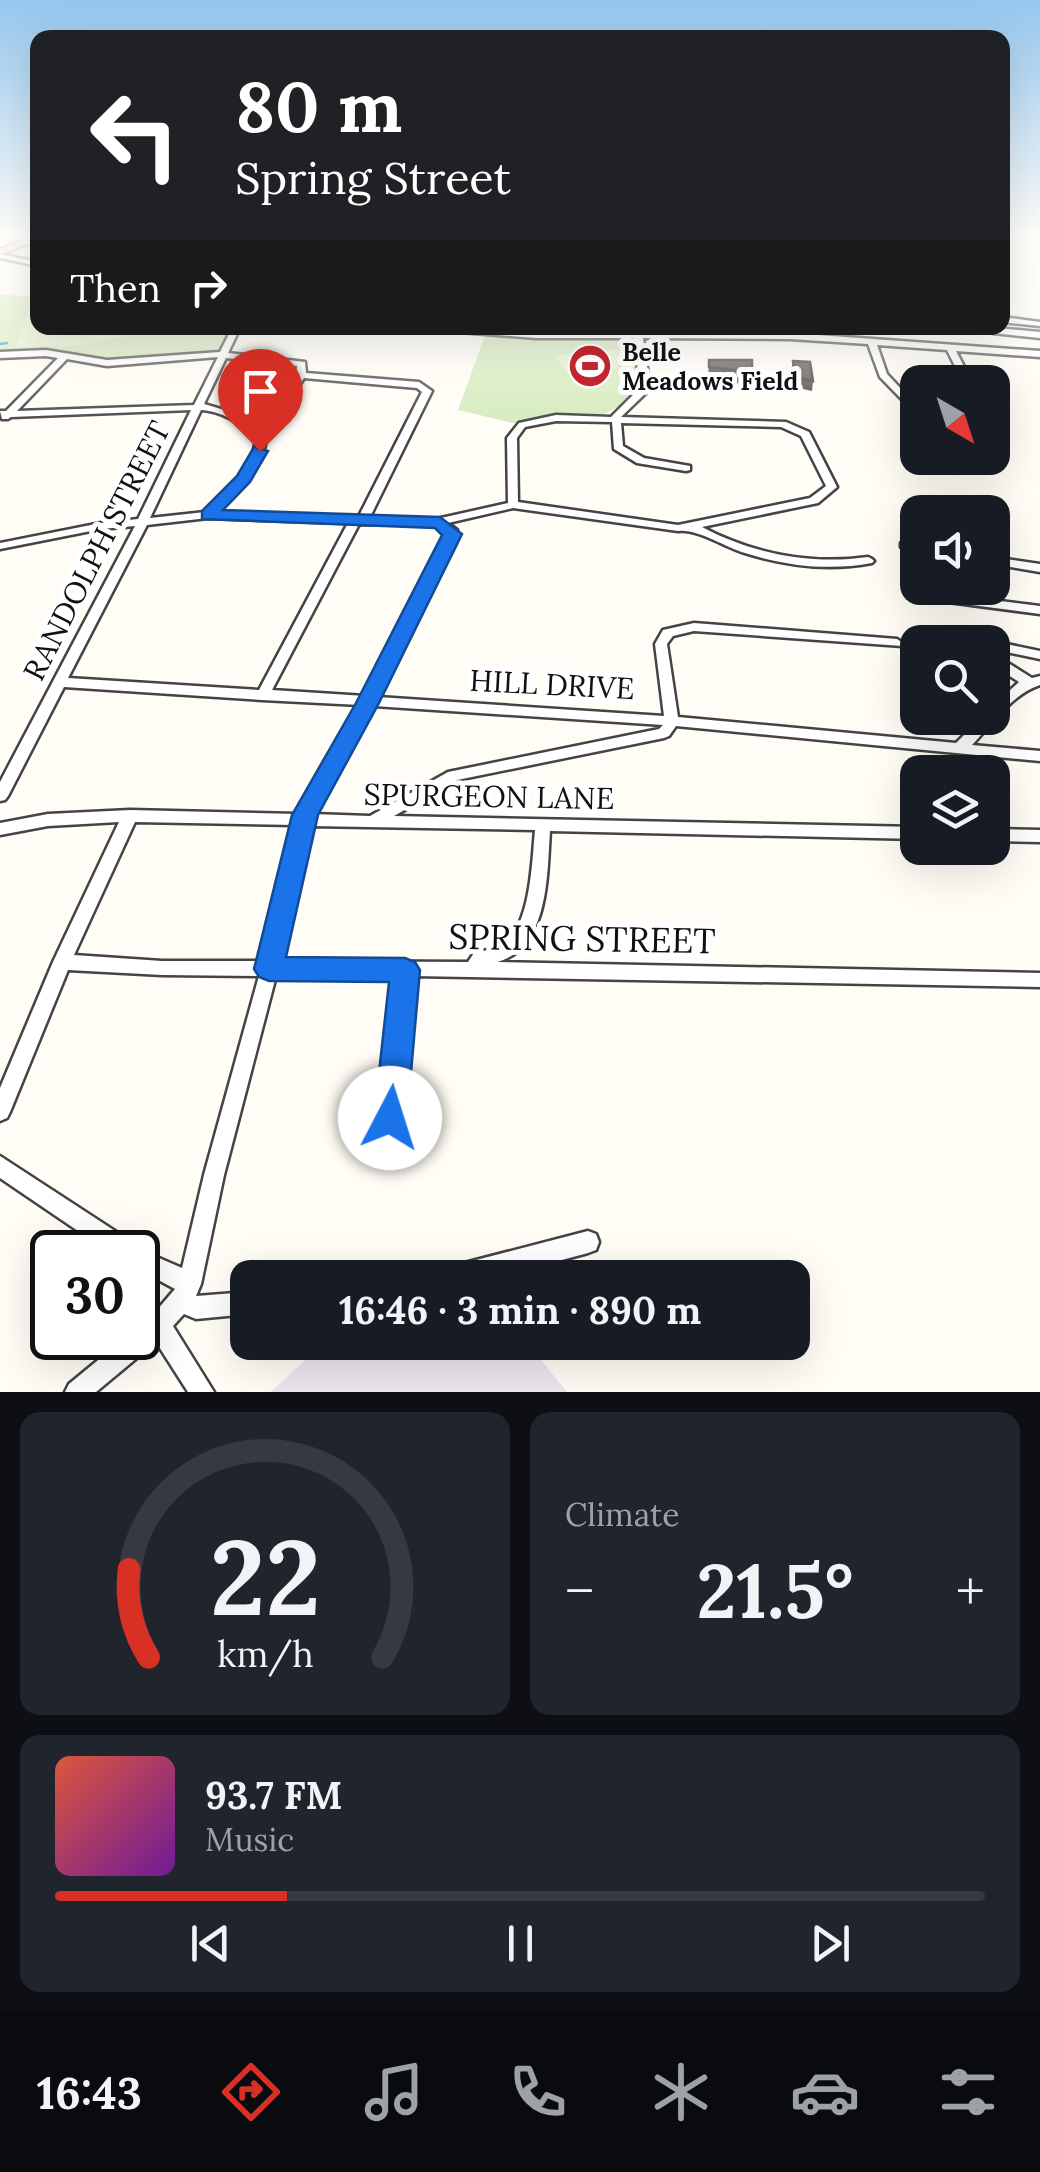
<!DOCTYPE html>
<meta charset="utf-8">
<style>
:root{--surface:#171b24;--page:#20242c;--text:#f1f3f6;--muted:#9ea1a6;--line:#363941;--accent:#d93025}
body{margin:0;font-family:Lora,serif;background:var(--page);color:var(--text);height:100vh;display:flex;flex-direction:column;font-size:38px;white-space:nowrap}
*{box-sizing:border-box;margin:0}
p{font-size:32px;color:var(--muted)}
.icon{flex:none;width:55px;height:55px;fill:none;stroke:currentColor;stroke-width:2;stroke-linecap:round;stroke-linejoin:round}
.map{position:relative;height:1392px;overflow:hidden}
.details{display:flex;flex-direction:column;gap:20px;padding:20px;background:#0d0f14;flex:1}
.details>*{flex:none}
.top-card{position:absolute;left:30px;top:30px;width:980px;height:305px;border-radius:20px;box-shadow:0 10px 40px #0002;background:#202124;color:#fff;overflow:hidden}
.needle{width:65px;rotate:141deg}
.fabs{position:absolute;left:900px;top:365px;display:grid;gap:20px}
.fabs a{display:grid;place-items:center;width:110px;height:110px;border-radius:20px;background:var(--surface);box-shadow:0 10px 40px #0002;font-size:50px}
.speed{position:absolute;left:30px;top:1230px;display:flex;gap:20px;font-size:50px;font-weight:700;text-align:center}
.speed>*{display:grid;place-content:center;width:130px;height:130px;border-radius:50%;background:var(--surface);box-shadow:0 10px 40px #0002;line-height:1}
.speed .limit{border:5px solid #111;border-radius:15px;background:#fff;color:#111}
.pin{position:absolute;display:grid;place-items:center;width:85px;height:85px;color:#fff;margin:-102px -42px;border-radius:50% 50% 50% 0;rotate:-45deg;box-shadow:0 0 10px #0007}
.pin .icon{rotate:45deg}
.me{position:absolute;width:110px;margin:-55px;rotate:5deg;stroke-linejoin:round;filter:drop-shadow(0 0 8px #0008)}
.turn{display:flex;align-items:center;gap:35px;height:210px;padding:0 40px;font-size:45px}
.turn .icon{width:130px;height:130px;stroke-width:2.5}
.turn b{display:block;font-size:70px;line-height:85px}
.then{display:flex;align-items:center;height:95px;padding:0 40px;background:#0003;gap:20px;font-size:38px}
.big{font-size:75px;font-weight:700;line-height:1.1}
.details .widget{flex:1;display:flex;flex-direction:column;justify-content:center;gap:15px;min-width:0;padding:0 35px;border-radius:20px;background:var(--page)}
.details .dial{align-items:center;gap:0}
.dial svg{height:260px;overflow:visible;fill:none;stroke:var(--line);stroke-width:7;stroke-linecap:round;text-anchor:middle}
.dial text{fill:var(--text);stroke:none}
.song{display:flex;align-items:center;gap:30px}
.cover{width:120px;height:120px;border-radius:15px;background:linear-gradient(135deg,hsl(10 70% 55%),hsl(280 70% 35%))}
.played{height:10px;border-radius:5px;background:linear-gradient(90deg,var(--accent) 25%,var(--line) 25%)}
.keys{display:flex;justify-content:space-around;direction:ltr}
.heat{display:flex;justify-content:space-between;align-items:center;font-size:55px;direction:ltr}
.details .tiles{flex:1;display:grid;gap:20px;grid-template-columns:1fr 1fr}
.widget:last-child{grid-column:span 2}
.trip{position:absolute;left:230px;top:1260px;width:580px;height:100px;border-radius:20px;background:var(--surface);box-shadow:0 10px 40px #0002;font-weight:700;line-height:100px;text-align:center}
.dock{display:flex;height:160px;justify-content:space-around;align-items:center;background:#090b0e;color:var(--muted)}
.dock .icon{width:70px;height:70px}
.dock .active{color:var(--accent)}
.dock b{font-size:45px;color:var(--text)}
.map>svg:first-child{display:block}
.industrial{fill:#eee6ef}
.green{fill:#d5ebbd}
.pitch{fill:#e6f2cf}
.lines{fill:none;stroke-linecap:round;stroke-linejoin:round}
.stream{stroke:#3f96cf;stroke-width:2.5}
.minor-casing{stroke:#444;stroke-width:5}
.major-casing{stroke:#222;stroke-width:4}
.minor{fill:#fff;fill-rule:evenodd}
.major{fill:#f9d66b;fill-rule:evenodd}
.wall{fill:#4d4742}
.building{fill:#5a524d;stroke:#3f3936;stroke-width:2.5}
.route{fill:#1a73e8;stroke:#114b97;stroke-width:2.5}
.labels{text-anchor:middle;stroke-width:10;stroke-linejoin:round;paint-order:stroke}
.far-poi-label{font-size:25px;font-weight:bold;fill:#111;stroke:#fff;text-anchor:start}
.street-label{font-size:30px;fill:#111;stroke:#fff}
.near-street-label{font-size:35px;fill:#111;stroke:#fff}
</style>
<div class="map">
<svg width="1040" height="1392" viewBox="0 0 1040 1392">
<rect width="100%" height="100%" fill="#fffdf5"/>
<path class="industrial" d="M 324,1342 L 527,1343 L 567,1392 L 271,1392 Z"/>
<g class="green">
<path d="M 0,295 L 37,296 L 38,328 L 233,328 L 221,351 L 213,353 L 97,361 L 44,351 L 0,353 Z"/>
<path d="M 485,335 L 545,338 L 630,336 L 637,344 L 640,390 L 633,399 L 604,414 L 561,414 L 517,424 L 458,410 Z"/>
</g>
<g class="pitch">
<path d="M 37,308 L 38,328 L 129,328 L 124,336 L 86,345 L 15,347 L 29,311 Z"/>
<path d="M 617,349 L 622,360 L 616,369 L 574,381 L 555,356 Z"/>
</g>
<g class="lines">
<path class="stream" d="M 0,344 L 7,343"/>
<g class="minor-casing">
<g id="minor">
<path d="M 1002,235 L 1007,235 L 1006,255 L 1002,257 Z"/>
<path d="M 0,254 L 38,262 L 38,266 L 0,258 Z"/>
<path d="M 1002,317 L 1040,322 L 1040,326 L 1002,322 Z"/>
<path d="M 232,328 L 240,328 L 228,353 L 305,362 L 306,373 L 419,382 L 432,391 L 370,517 L 432,520 L 508,503 L 507,438 L 519,423 L 556,415 L 611,417 L 640,388 L 634,338 L 536,338 L 447,331 L 443,328 L 536,332 L 790,333 L 1040,351 L 1040,357 L 956,351 L 972,382 L 963,382 L 947,350 L 877,345 L 887,374 L 918,407 L 918,416 L 880,377 L 868,344 L 790,339 L 643,338 L 650,389 L 621,417 L 786,422 L 809,432 L 837,487 L 818,503 L 702,527 C 753,554 811,565 868,557 L 872,559 L 874,561 L 872,563 C 830,571 786,566 745,553 C 725,547 696,528 678,531 L 513,508 L 448,523 L 457,530 L 453,547 L 378,697 L 664,716 L 655,644 L 663,630 L 694,623 L 897,639 L 903,643 L 902,646 L 694,631 L 673,636 L 667,644 L 678,717 L 956,743 L 981,718 L 992,718 L 992,706 L 1019,682 L 992,665 L 992,655 L 997,656 L 1032,678 L 1040,676 L 1040,685 C 1012,694 992,724 972,745 L 1040,751 L 1040,761 L 676,726 L 669,736 L 664,738 L 457,780 L 394,816 L 918,827 L 918,839 L 550,831 C 547,875 549,948 497,962 L 1040,973 L 1040,987 L 413,976 L 400,1114 L 418,1118 L 421,1125 L 418,1132 L 411,1134 L 387,1130 L 380,1114 L 395,976 L 276,976 L 224,1175 L 201,1284 L 196,1296 L 248,1292 L 248,1314 L 196,1319 L 184,1314 L 173,1326 L 214,1392 L 188,1392 L 156,1342 L 96,1392 L 65,1392 L 69,1384 L 125,1338 L 138,1338 L 138,1328 L 151,1317 L 175,1289 L 138,1269 L 138,1252 L 109,1252 L 0,1178 L 0,1156 L 135,1244 L 136,1248 L 182,1268 L 204,1175 L 259,976 L 162,975 L 68,970 L 10,1112 L 7,1118 L 0,1121 L 0,1088 L 53,962 L 119,822 L 48,826 L 0,835 L 0,823 L 48,814 L 130,810 L 298,814 L 360,705 L 262,700 L 64,687 L 8,796 L 5,800 L 0,801 L 0,782 L 135,526 L 101,529 L 0,549 L 0,543 L 101,523 L 138,519 L 191,410 L 11,417 L 8,419 L 2,419 L 0,411 L 6,411 L 58,358 L 46,356 L 0,358 L 0,352 L 46,350 L 107,360 L 220,352 ZM 218,357 L 194,405 L 17,411 L 67,359 L 107,366 ZM 226,358 L 297,366 L 296,375 L 260,429 L 238,414 L 204,404 ZM 304,378 L 417,388 L 422,392 L 360,514 L 356,517 L 217,512 L 249,478 L 262,458 L 268,432 ZM 201,410 C 223,411 240,424 257,436 L 252,458 L 240,476 L 205,512 L 150,518 ZM 556,421 L 612,422 L 614,449 L 637,463 L 686,471 L 690,470 L 690,466 L 644,458 L 623,446 L 621,423 L 781,427 L 801,436 L 826,486 L 810,498 L 678,525 L 518,502 L 517,438 L 525,427 ZM 208,518 L 348,523 L 259,690 L 68,678 L 147,525 ZM 361,524 L 437,525 L 445,531 L 441,547 L 365,696 L 272,690 L 358,526 ZM 374,706 L 663,725 L 659,729 L 448,772 L 370,816 L 313,814 ZM 135,822 L 295,825 L 283,888 L 263,961 L 162,961 L 74,955 ZM 311,826 L 535,830 C 532,861 531,924 504,944 C 496,950 483,950 474,953 L 468,962 L 280,961 L 299,888 Z"/>
<path d="M 996,328 L 1040,332 L 1040,338 L 993,333 L 993,329 Z"/>
<path d="M 905,542 L 918,543 L 918,550 L 901,547 L 901,543 Z"/>
<path d="M 992,557 L 1040,564 L 1040,572 L 992,564 Z"/>
<path d="M 937,593 L 1040,606 L 1040,614 L 933,600 L 931,597 Z"/>
<path d="M 992,641 L 1040,651 L 1040,659 L 992,649 L 992,642 L 987,642 Z"/>
<path d="M 992,829 L 1040,830 L 1040,842 L 992,841 Z"/>
<path d="M 588,1231 L 596,1234 L 599,1242 L 596,1250 L 588,1253 L 494,1278 L 438,1278 L 441,1270 L 449,1267 Z"/>
</g>
</g>
<g class="major-casing">
<path id="major" d="M 38,235 L 38,240 L 0,255 L 0,249 Z"/>
</g>
<use href="#minor" class="minor"/>
<use href="#major" class="major"/>
</g>
<g class="wall">
<path d="M 709,360 L 752,372 L 750,385 L 708,380 Z"/>
<path d="M 793,361 L 813,381 L 812,391 L 794,387 L 791,371 Z"/>
</g>
<g class="building">
<path d="M 709,360 L 752,360 L 752,372 L 709,367 Z"/>
<path d="M 793,361 L 810,362 L 813,381 L 796,377 Z"/>
</g>
<linearGradient id="sky" x2="0" y2="1"><stop stop-color="#95c6ee"/><stop offset="0.55" stop-color="#fffefa"/><stop offset="1" stop-color="#fffefa" stop-opacity="0"/></linearGradient>
<rect width="1040" height="430" fill="url(#sky)"/>
<path class="route" d="M 254,447 L 268,451 L 250,482 L 223,510 L 440,517 L 462,534 L 379,703 L 318,815 L 286,957 L 405,958 L 415,962 L 420,970 L 407,1118 L 402,1129 L 390,1134 L 379,1129 L 374,1118 L 389,982 L 269,981 L 259,977 L 254,969 L 292,815 L 356,703 L 442,535 L 435,528 L 202,519 L 202,511 L 237,476 Z"/>
<defs>
<g id="stadium-disc" transform="scale(2.25)"><circle r="9.5" fill="#c4262e" stroke="#fff"/><path d="M0-5a6.5 5 0 1 0 0 10a6.5 5 0 1 0 0-10ZM-3.5-1.8h7v3.6h-7Z" fill="#fff"/></g>
</defs>
<g fill-rule="evenodd">
<use href="#stadium-disc" x="590" y="366"/>
</g>
<g class="labels">
<g class="far-poi-label">
<text x="622" y="361">Belle<tspan x="622" dy="29">Meadows Field</tspan></text>
</g>
<g class="street-label">
<text transform="translate(97 551) rotate(-63)" y="10">RANDOLPH STREET</text>
<text transform="translate(552 685) rotate(3)" y="10">HILL DRIVE</text>
<text transform="translate(489 797) rotate(1)" y="10">SPURGEON LANE</text>
</g>
<g class="near-street-label">
<text transform="translate(582 939) rotate(1)" y="12">SPRING STREET</text>
</g>
</g>
</svg>
<div class="fabs">
<a><svg class="needle" viewBox="-14 -14 28 28"><path d="M0-13l5 13h-10z" fill="#e53935"/><path d="M0 13l5-13h-10z" fill="#9ea1a6"/></svg></a>
<a><svg class="icon" aria-label="sound" viewBox="0 0 24 24"><path d="M4 9h4l5-4v14l-5-4H4zM17 9q2 3 0 6"/></svg></a>
<a><svg class="icon" aria-label="search" viewBox="0 0 24 24"><circle cx="10" cy="10" r="6"/><path d="M15 15l6 6"/></svg></a>
<a><svg class="icon" aria-label="layers" viewBox="0 0 24 24"><path d="M12 4l9 5-9 5-9-5zM3 14l9 5 9-5"/></svg></a>
</div>
<div class="speed"><div class="limit">30</div></div>
<div class="pin" style="left:260px;top:451px;background:#d93025"><svg class="icon" aria-label="arrive" viewBox="0 0 24 24"><path d="M6 21V4h12l-3 4 3 4H6"/></svg></div>
<svg class="me" style="left:390px;top:1118px" viewBox="-20 -20 40 40"><circle r="19" fill="#fff"/><path d="M0-13L10 11 0 6-10 11z" fill="#1a73e8"/></svg>
<div class="trip">16:46 · 3 min · 890 m</div>
<div class="top-card">
<div class="turn"><svg class="icon" aria-label="left" viewBox="0 0 24 24"><path d="M17 20v-9H6M10 6l-5 5 5 5"/></svg><div><b>80 m</b>Spring Street</div></div>
<div class="then">Then<svg class="icon" aria-label="right" viewBox="0 0 24 24"><path d="M7 20v-9h11M14 6l5 5-5 5"/></svg></div>
</div>
</div>
<section class="details">
<div class="tiles">
<div class="widget dial"><svg viewBox="0 0 100 80">
<path d="M14 69A42 42 0 1 1 86 69"/>
<path d="M14 69A42 42 0 0 1 8 42" stroke="#d93025"/>
<text x="50" y="56" font-size="32" font-weight="700">22</text>
<text x="50" y="72" font-size="11">km/h</text>
</svg></div>
<div class="widget"><p>Climate</p>
<div class="heat"><a>−</a><b class="big">21.5°</b><a>+</a></div>
</div>
<div class="widget">
<div class="song"><i class="cover"></i><div><b>93.7 FM</b><p>Music</p></div></div>
<div class="played"></div>
<div class="keys"><svg class="icon" aria-label="previous" viewBox="0 0 24 24"><path d="M18 5L8 12l10 7zM5 5v14"/></svg><svg class="icon" aria-label="pause" viewBox="0 0 24 24"><path d="M8 5v14M16 5v14"/></svg><svg class="icon" aria-label="next" viewBox="0 0 24 24"><path d="M6 5l10 7-10 7zM19 5v14"/></svg></div>
</div>
</div>
</section>
<nav class="dock">
<b>16:43</b>
<svg class="icon active" aria-label="directions" viewBox="0 0 24 24"><path d="M12 3l9 9-9 9-9-9zM9 14v-3h6M13 9l2 2-2 2"/></svg>
<svg class="icon" aria-label="music" viewBox="0 0 24 24"><path d="M9 18V5l10-2v13"/><circle cx="6" cy="18" r="3"/><circle cx="16" cy="16" r="3"/></svg>
<svg class="icon" aria-label="phone" viewBox="0 0 24 24"><path d="M5 4h4l2 5-3 2q2 4 5 5l2-3 5 2v4C11 20 4 13 5 4z"/></svg>
<svg class="icon" aria-label="climate" viewBox="0 0 24 24"><path d="M12 3v18M4 7l16 10M4 17L20 7"/></svg>
<svg class="icon" aria-label="car" viewBox="0 0 24 24"><path d="M5 17H2v-5l4-1 3-4h7l3 4 3 1v5h-3M9 17h6M6 11h13"/><circle cx="7" cy="17" r="2"/><circle cx="17" cy="17" r="2"/></svg>
<svg class="icon" aria-label="filters" viewBox="0 0 24 24"><path d="M4 7h16M4 17h16"/><circle cx="9" cy="7" r="2"/><circle cx="15" cy="17" r="2"/></svg>
</nav>
